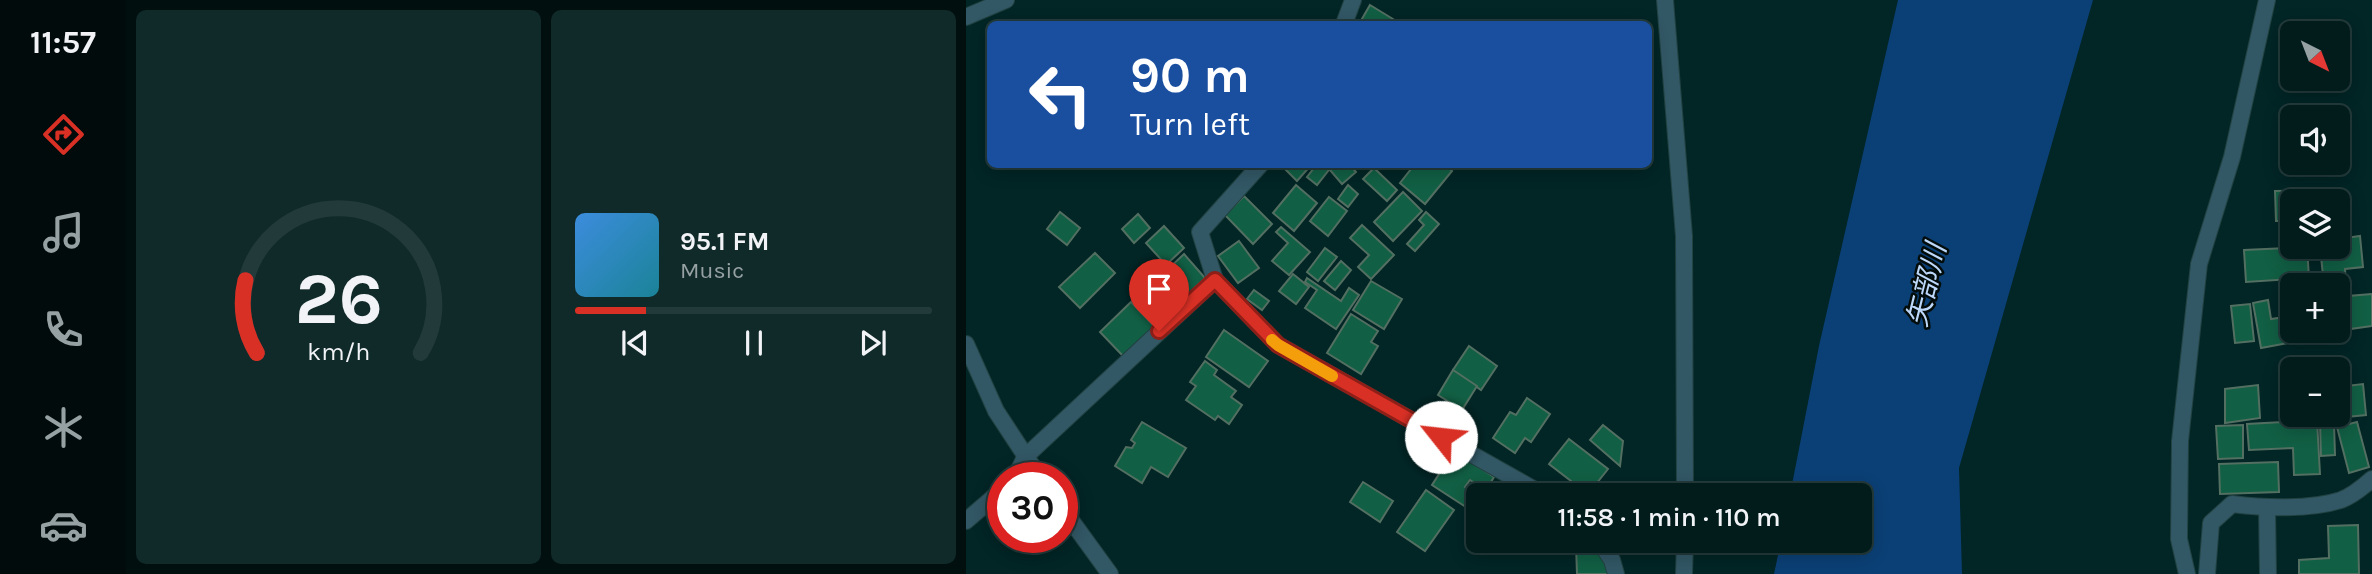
<!DOCTYPE html>
<meta charset="utf-8">
<style>
:root{--surface:#021c1c;--page:#102929;--text:#f1f3f6;--muted:#96a1a3;--line:#233a3b;--accent:#d93025}
body{margin:0;font-family:Karla,"Noto Sans JP",sans-serif;background:var(--page);color:var(--text);height:100vh;display:flex;flex-direction:column;font-size:26px;white-space:nowrap}
*{box-sizing:border-box;margin:0}
p{font-size:23px;color:var(--muted)}
.icon{flex:none;width:38px;height:38px;fill:none;stroke:currentColor;stroke-width:2;stroke-linecap:round;stroke-linejoin:round}
.map{position:relative;flex:1;overflow:hidden}
.side{display:flex;flex-direction:column;gap:10px;padding:10px;background:#010f0f;width:840px}
.side>*{flex:none}
.top-card{position:absolute;left:21px;top:21px;width:665px;height:147px;border-radius:10px;box-shadow:0 4px 18px #0003,0 0 0 2px var(--line);background:#1a4fa0;color:#fff;overflow:hidden}
.needle{width:46px;rotate:138deg}
.buttons{position:absolute;left:1314px;top:21px;display:grid;gap:14px}
.buttons a{display:grid;place-items:center;width:70px;height:70px;border-radius:10px;background:var(--surface);box-shadow:0 4px 18px #0003,0 0 0 2px var(--line);font-size:35px}
.speed{position:absolute;left:21px;top:462px;display:flex;gap:14px;font-size:35px;font-weight:700;text-align:center}
.speed>*{display:grid;place-content:center;width:91px;height:91px;border-radius:50%;background:var(--surface);box-shadow:0 4px 18px #0003,0 0 0 2px var(--line);line-height:1}
.speed .limit{border:10px solid #d22;background:#fff;color:#111}
.pin{position:absolute;display:grid;place-items:center;width:60px;height:60px;color:#fff;margin:-72px -30px;border-radius:50% 50% 50% 0;rotate:-45deg;box-shadow:0 0 7px #0007}
.pin .icon{rotate:45deg}
.me{position:absolute;width:77px;margin:-38px;rotate:299deg;stroke-linejoin:round;filter:drop-shadow(0 0 5px #0008)}
.turn{display:flex;align-items:center;gap:24px;height:147px;padding:0 28px;font-size:32px}
.turn .icon{width:91px;height:91px;stroke-width:2.5}
.turn b{display:block;font-size:49px;line-height:60px}
.side .widget{flex:1;display:flex;flex-direction:column;justify-content:center;gap:10px;min-width:0;padding:0 24px;border-radius:10px;background:var(--page)}
.side .dial{align-items:center;gap:0}
.dial svg{height:182px;overflow:visible;fill:none;stroke:var(--line);stroke-width:7;stroke-linecap:round;text-anchor:middle}
.dial text{fill:var(--text);stroke:none}
.song{display:flex;align-items:center;gap:21px}
.cover{width:84px;height:84px;border-radius:10px;background:linear-gradient(135deg,hsl(210 70% 55%),hsl(190 70% 35%))}
.played{height:7px;border-radius:4px;background:linear-gradient(90deg,var(--accent) 20%,var(--line) 20%)}
.keys{display:flex;justify-content:space-around;direction:ltr}
.side .tiles{flex:1;display:grid;gap:10px;grid-template-columns:repeat(2,1fr)}
.trip{position:absolute;left:500px;top:483px;width:406px;height:70px;border-radius:10px;background:var(--surface);box-shadow:0 4px 18px #0003,0 0 0 2px var(--line);font-weight:600;line-height:70px;text-align:center}
main{display:flex;flex:1;min-height:0}
.tab-bar{display:flex;flex-direction:column;width:126px;justify-content:space-around;align-items:center;background:#010b0b;color:var(--muted)}
.tab-bar .icon{width:49px;height:49px}
.tab-bar .active{color:var(--accent)}
.tab-bar b{font-size:32px;color:var(--text)}
.map>svg:first-child{display:block}
.water{fill:#0b4076}
.building{fill:#115f44;stroke:#526f61;stroke-width:2}
.lines{fill:none;stroke-linecap:round;stroke-linejoin:round}
.minor-casing{stroke:#214241;stroke-width:18}
.minor{stroke:#325765;stroke-width:16}
.route-casing{stroke:#8d1f18;stroke-width:18}
.route{stroke:#d93025;stroke-width:12}
.slow{stroke:#f59e0b;stroke-width:12}
.labels{text-anchor:middle;stroke-width:5;stroke-linejoin:round;paint-order:stroke}
.water-label{font-size:28px;font-style:italic;fill:#bdd8f9;stroke:#020c0b}
</style>
<main>
<nav class="tab-bar">
<b>11:57</b>
<svg class="icon active" aria-label="directions" viewBox="0 0 24 24"><path d="M12 3l9 9-9 9-9-9zM9 14v-3h6M13 9l2 2-2 2"/></svg>
<svg class="icon" aria-label="music" viewBox="0 0 24 24"><path d="M9 18V5l10-2v13"/><circle cx="6" cy="18" r="3"/><circle cx="16" cy="16" r="3"/></svg>
<svg class="icon" aria-label="phone" viewBox="0 0 24 24"><path d="M5 4h4l2 5-3 2q2 4 5 5l2-3 5 2v4C11 20 4 13 5 4z"/></svg>
<svg class="icon" aria-label="climate" viewBox="0 0 24 24"><path d="M12 3v18M4 7l16 10M4 17L20 7"/></svg>
<svg class="icon" aria-label="car" viewBox="0 0 24 24"><path d="M5 17H2v-5l4-1 3-4h7l3 4 3 1v5h-3M9 17h6M6 11h13"/><circle cx="7" cy="17" r="2"/><circle cx="17" cy="17" r="2"/></svg>
</nav>
<section class="side">
<div class="tiles">
<div class="widget dial"><svg viewBox="0 0 100 80">
<path d="M14 69A42 42 0 1 1 86 69"/>
<path d="M14 69A42 42 0 0 1 9 37" stroke="#d93025"/>
<text x="50" y="56" font-size="32" font-weight="700">26</text>
<text x="50" y="72" font-size="11">km/h</text>
</svg></div>
<div class="widget">
<div class="song"><i class="cover"></i><div><b>95.1 FM</b><p>Music</p></div></div>
<div class="played"></div>
<div class="keys"><svg class="icon" aria-label="previous" viewBox="0 0 24 24"><path d="M18 5L8 12l10 7zM5 5v14"/></svg><svg class="icon" aria-label="pause" viewBox="0 0 24 24"><path d="M8 5v14M16 5v14"/></svg><svg class="icon" aria-label="next" viewBox="0 0 24 24"><path d="M6 5l10 7-10 7zM19 5v14"/></svg></div>
</div>
</div>
</section>
<div class="map">
<svg width="1406" height="574" viewBox="0 0 1406 574">
<rect width="100%" height="100%" fill="#022525"/>
<path class="water" d="M 932,0 L 1127,0 L 993,468 L 996,574 L 808,574 L 815,541 L 894,541 L 894,495 L 824,495 L 853,346 Z"/>
<g class="building">
<path d="M 404,5 L 427,19 L 424,24 L 393,24 Z"/>
<path d="M 314,164 L 346,164 L 331,181 Z"/>
<path d="M 351,164 L 366,166 L 351,185 L 341,177 Z"/>
<path d="M 371,164 L 383,164 L 390,172 L 376,184 L 364,170 Z"/>
<path d="M 449,164 L 479,164 L 486,171 L 459,204 L 434,183 Z"/>
<path d="M 408,168 L 431,190 L 421,201 L 397,179 Z"/>
<path d="M 330,185 L 351,203 L 328,231 L 307,213 Z"/>
<path d="M 382,185 L 392,194 L 382,207 L 372,199 Z"/>
<path d="M 1345,190 L 1345,201 L 1326,201 L 1326,230 L 1325,230 L 1324,221 L 1310,221 L 1309,191 Z"/>
<path d="M 437,192 L 456,211 L 427,241 L 408,222 Z"/>
<path d="M 278,196 L 306,224 L 287,244 L 259,215 Z"/>
<path d="M 363,197 L 381,211 L 362,236 L 344,221 Z"/>
<path d="M 94,212 L 114,228 L 101,245 L 81,229 Z"/>
<path d="M 460,212 L 473,224 L 449,251 L 441,244 L 458,225 L 453,220 Z"/>
<path d="M 172,214 L 184,228 L 168,243 L 156,229 Z"/>
<path d="M 396,225 L 428,255 L 405,279 L 392,267 L 403,255 L 384,238 Z"/>
<path d="M 198,226 L 218,248 L 200,265 L 180,243 Z"/>
<path d="M 315,227 L 344,252 L 323,275 L 306,261 L 322,243 L 310,232 Z"/>
<path d="M 1394,236 L 1397,267 L 1379,269 L 1380,286 L 1358,285 L 1354,247 L 1372,247 L 1372,239 Z"/>
<path d="M 273,241 L 293,268 L 272,283 L 252,256 Z"/>
<path d="M 1341,247 L 1343,278 L 1280,282 L 1278,250 Z"/>
<path d="M 359,248 L 371,257 L 352,281 L 341,272 Z"/>
<path d="M 129,253 L 149,273 L 114,308 L 93,287 Z"/>
<path d="M 218,254 L 239,278 L 221,295 L 200,271 Z"/>
<path d="M 375,261 L 385,270 L 369,290 L 358,281 Z"/>
<path d="M 181,269 L 215,302 L 197,319 L 164,286 Z"/>
<path d="M 327,274 L 343,287 L 330,304 L 313,291 Z"/>
<path d="M 341,278 L 375,301 L 383,288 L 393,295 L 370,329 L 339,308 L 351,290 L 339,282 Z"/>
<path d="M 405,281 L 436,299 L 418,329 L 387,310 Z"/>
<path d="M 288,290 L 303,301 L 296,310 L 281,299 Z"/>
<path d="M 1406,294 L 1406,326 L 1384,329 L 1382,296 Z"/>
<path d="M 1302,300 L 1305,319 L 1326,316 L 1326,331 L 1372,331 L 1372,308 L 1377,307 L 1381,332 L 1295,348 L 1287,303 Z"/>
<path d="M 165,302 L 189,327 L 158,357 L 134,332 Z"/>
<path d="M 1284,304 L 1288,341 L 1269,343 L 1265,306 Z"/>
<path d="M 385,314 L 412,331 L 405,342 L 412,346 L 395,374 L 361,353 Z"/>
<path d="M 258,330 L 302,361 L 283,387 L 240,357 Z"/>
<path d="M 503,346 L 531,366 L 515,390 L 487,370 Z"/>
<path d="M 239,361 L 251,370 L 248,375 L 270,391 L 265,397 L 276,405 L 263,424 L 252,416 L 249,420 L 220,400 L 230,386 L 224,382 Z"/>
<path d="M 487,370 L 511,386 L 496,410 L 472,395 Z"/>
<path d="M 1397,384 L 1400,415 L 1361,419 L 1361,415 L 1372,415 L 1372,387 Z"/>
<path d="M 1292,385 L 1294,418 L 1259,423 L 1259,389 Z"/>
<path d="M 561,398 L 584,414 L 565,442 L 559,438 L 549,453 L 527,438 L 544,412 L 550,415 Z"/>
<path d="M 1351,420 L 1354,474 L 1328,475 L 1327,448 L 1283,450 L 1281,424 Z"/>
<path d="M 176,422 L 220,448 L 202,477 L 185,467 L 176,483 L 149,466 L 160,447 L 166,448 L 169,443 L 165,440 Z"/>
<path d="M 1391,422 L 1403,467 L 1383,473 L 1371,427 Z"/>
<path d="M 1354,424 L 1368,424 L 1369,455 L 1355,456 Z"/>
<path d="M 637,425 L 657,441 L 654,466 L 624,440 Z"/>
<path d="M 1277,425 L 1277,458 L 1252,459 L 1250,426 Z"/>
<path d="M 603,439 L 642,469 L 622,494 L 583,464 Z"/>
<path d="M 488,451 L 528,477 L 520,490 L 504,480 L 499,487 L 512,495 L 503,509 L 466,485 Z"/>
<path d="M 1312,462 L 1313,492 L 1254,494 L 1253,464 Z"/>
<path d="M 397,482 L 427,501 L 414,522 L 384,502 Z"/>
<path d="M 460,490 L 488,510 L 459,551 L 431,532 Z"/>
<path d="M 1392,525 L 1393,574 L 1333,574 L 1333,560 L 1363,558 L 1362,526 Z"/>
<path d="M 631,544 L 643,574 L 611,574 L 610,545 Z"/>
</g>
<g class="lines">
<g class="minor-casing">
<g id="minor">
<path d="M 699,0 L 718,236 L 719,495"/>
<path d="M 0,17 L 40,0"/>
<path d="M 378,24 L 387,0"/>
<path d="M 295,164 L 234,232 L 249,280 L 312,345 L 578,495"/>
<path d="M 0,344 L 30,411 L 74,478"/>
<path d="M 49,478 L 59,457 L 249,280"/>
<path d="M 96,508 L 144,574"/>
<path d="M 1301,509 L 1302,574"/>
<path d="M 0,521 L 37,489"/>
<path d="M 633,541 L 646,560 L 650,574"/>
<path d="M 718,574 L 719,541"/>
<path d="M 1221,574 L 1213,539 L 1214,441 L 1233,264 L 1266,157 L 1301,0"/>
<path d="M 1241,574 L 1245,523 L 1266,504 C 1298,508 1344,510 1375,500 C 1386,496 1397,487 1406,479"/>
</g>
</g>
<use href="#minor" class="minor"/>
</g>
<g class="lines">
<g class="route-casing">
<path id="route" d="M 193,331 L 249,280 L 312,345 L 475,437"/>
</g>
<use href="#route" class="route"/>
<path class="slow" d="M 306,340 L 312,345 L 366,376"/>
</g>
<g class="labels">
<g class="water-label">
<text transform="translate(960 285) rotate(-76)" y="10">矢部川</text>
</g>
</g>
</svg>
<div class="buttons">
<a><svg class="needle" viewBox="-14 -14 28 28"><path d="M0-13l5 13h-10z" fill="#e53935"/><path d="M0 13l5-13h-10z" fill="#96a1a3"/></svg></a>
<a><svg class="icon" aria-label="sound" viewBox="0 0 24 24"><path d="M4 9h4l5-4v14l-5-4H4zM17 9q2 3 0 6"/></svg></a>
<a><svg class="icon" aria-label="layers" viewBox="0 0 24 24"><path d="M12 4l9 5-9 5-9-5zM3 14l9 5 9-5"/></svg></a>
<a>+</a>
<a>−</a>
</div>
<div class="speed"><div class="limit">30</div></div>
<div class="pin" style="left:193px;top:331px;background:#d93025"><svg class="icon" aria-label="arrive" viewBox="0 0 24 24"><path d="M6 21V4h12l-3 4 3 4H6"/></svg></div>
<svg class="me" style="left:475px;top:437px" viewBox="-20 -20 40 40"><circle r="19" fill="#fff"/><path d="M0-13L10 11 0 6-10 11z" fill="#d93025"/></svg>
<div class="trip">11:58 · 1 min · 110 m</div>
<div class="top-card">
<div class="turn"><svg class="icon" aria-label="left" viewBox="0 0 24 24"><path d="M17 20v-9H6M10 6l-5 5 5 5"/></svg><div><b>90 m</b>Turn left</div></div>
</div>
</div>
</main>
